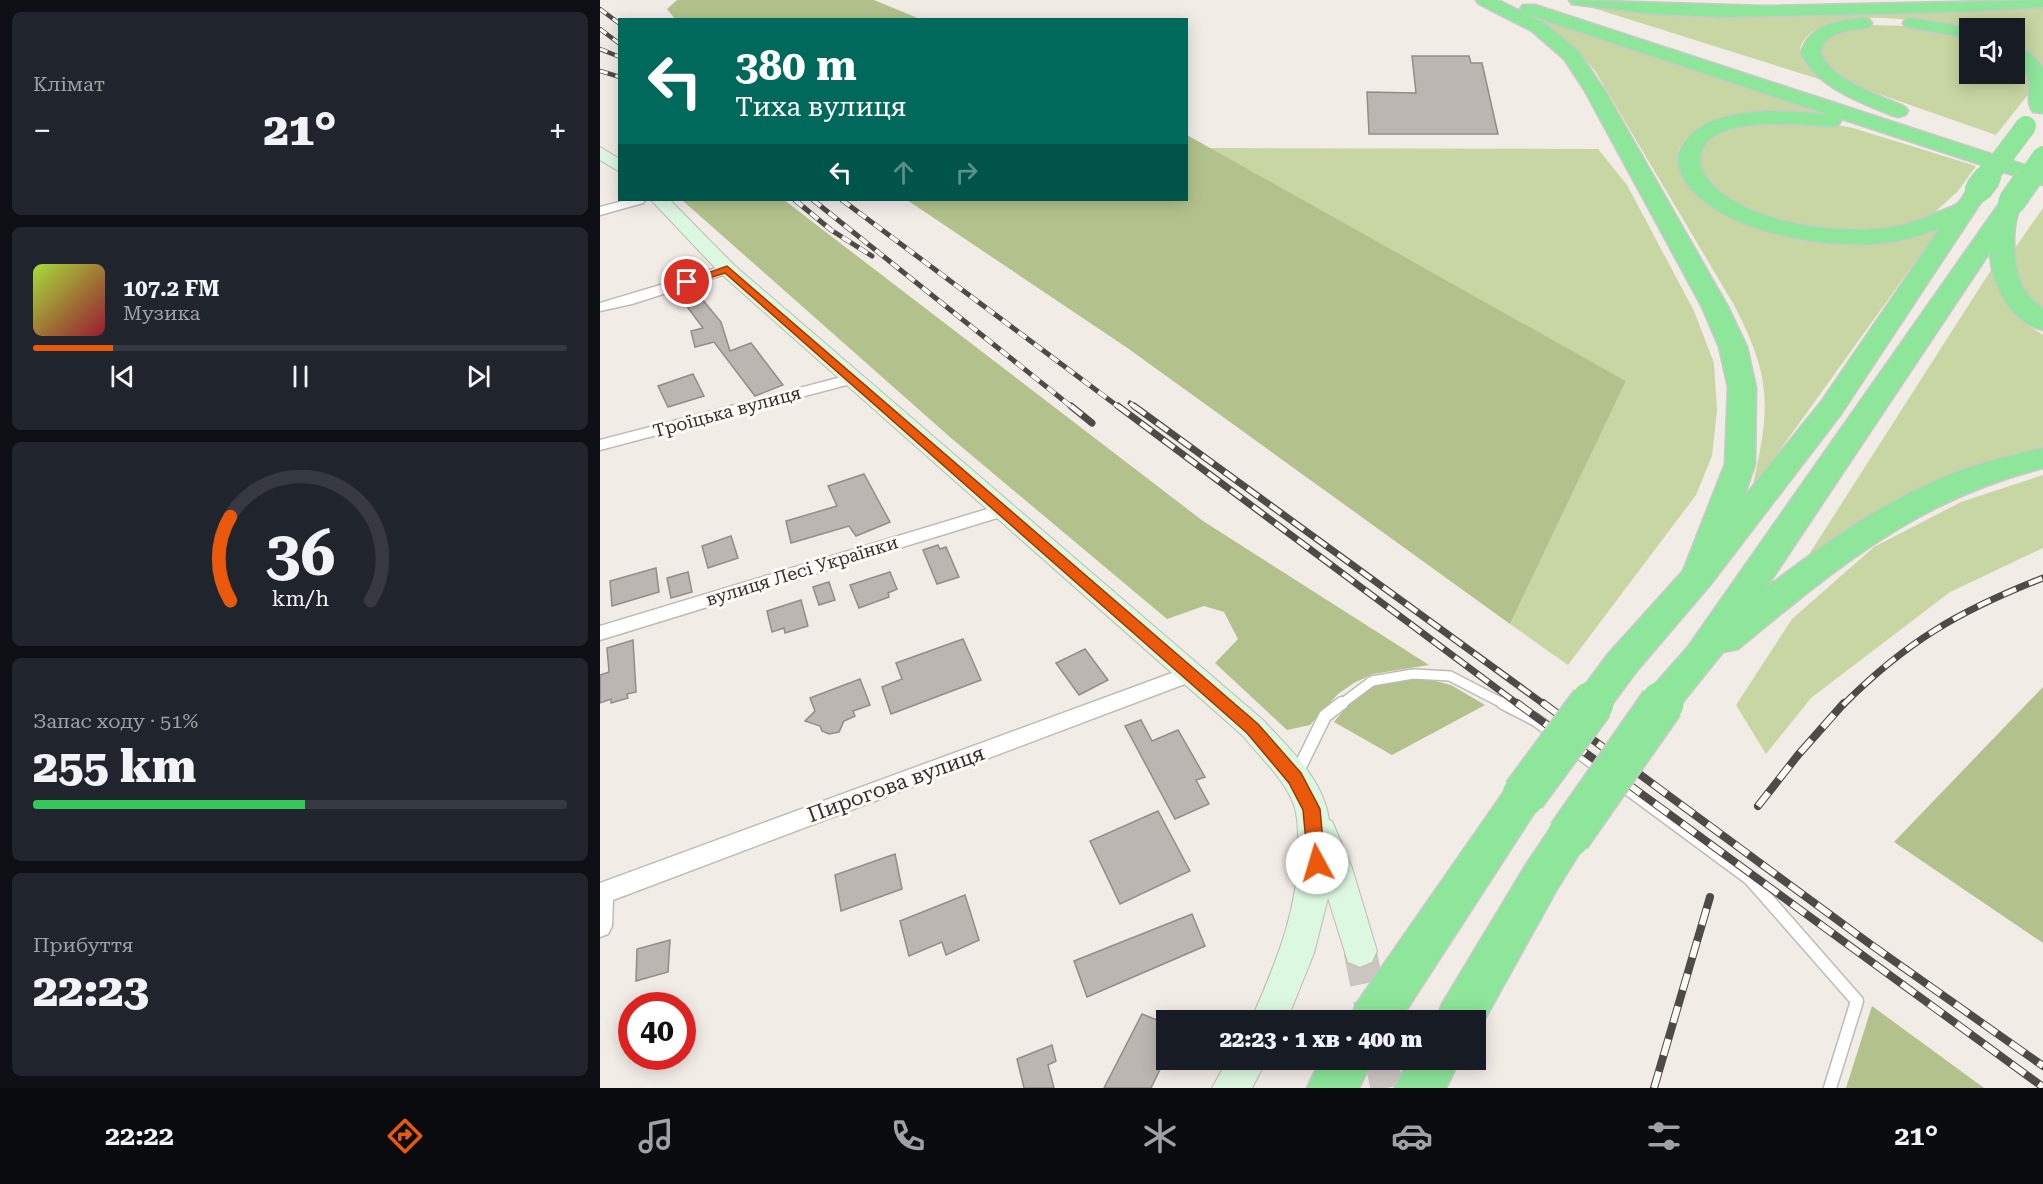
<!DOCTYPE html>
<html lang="uk">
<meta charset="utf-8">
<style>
:root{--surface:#171b24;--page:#20242c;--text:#f1f3f6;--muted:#9ea1a6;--line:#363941;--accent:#ea580c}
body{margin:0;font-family:"Roboto Serif",serif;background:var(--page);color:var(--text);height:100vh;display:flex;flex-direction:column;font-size:22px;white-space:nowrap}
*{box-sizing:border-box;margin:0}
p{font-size:20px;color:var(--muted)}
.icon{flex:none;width:33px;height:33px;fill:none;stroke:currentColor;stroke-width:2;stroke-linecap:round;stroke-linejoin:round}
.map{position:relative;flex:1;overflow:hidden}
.side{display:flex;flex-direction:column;gap:12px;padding:12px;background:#0d0f14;width:600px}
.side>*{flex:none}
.top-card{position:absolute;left:18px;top:18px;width:570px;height:183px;border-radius:0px;box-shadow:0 3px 15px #0003;background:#00695c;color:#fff;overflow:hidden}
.controls{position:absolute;left:1359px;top:18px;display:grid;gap:12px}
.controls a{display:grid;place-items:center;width:66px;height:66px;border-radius:0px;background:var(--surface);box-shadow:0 3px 15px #0003;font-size:30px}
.speed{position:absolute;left:18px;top:992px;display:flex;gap:12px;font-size:30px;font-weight:700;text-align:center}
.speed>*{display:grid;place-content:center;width:78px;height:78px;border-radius:50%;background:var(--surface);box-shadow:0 3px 15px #0003;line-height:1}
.speed .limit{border:9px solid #d22;background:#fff;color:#111}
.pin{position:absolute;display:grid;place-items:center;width:51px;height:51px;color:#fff;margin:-26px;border:3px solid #fff;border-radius:50%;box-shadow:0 2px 6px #0007}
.me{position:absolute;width:66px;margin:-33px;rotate:354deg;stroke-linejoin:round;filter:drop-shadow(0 0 4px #0008)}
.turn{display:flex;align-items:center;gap:21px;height:126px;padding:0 18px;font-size:27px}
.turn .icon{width:78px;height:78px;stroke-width:2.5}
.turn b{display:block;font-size:42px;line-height:51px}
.lanes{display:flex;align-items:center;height:57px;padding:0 18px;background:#0003;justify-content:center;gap:30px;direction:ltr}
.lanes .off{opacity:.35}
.big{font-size:45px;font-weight:800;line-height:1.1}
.side .card{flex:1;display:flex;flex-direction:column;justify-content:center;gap:9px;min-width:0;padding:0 21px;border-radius:9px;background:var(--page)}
.side .dial{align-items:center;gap:0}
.dial svg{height:156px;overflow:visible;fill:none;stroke:var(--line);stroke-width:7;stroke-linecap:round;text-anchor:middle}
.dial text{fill:var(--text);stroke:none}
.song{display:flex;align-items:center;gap:18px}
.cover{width:72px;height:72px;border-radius:9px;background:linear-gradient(135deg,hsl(80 70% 55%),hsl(350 70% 35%))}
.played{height:6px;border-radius:3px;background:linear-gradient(90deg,var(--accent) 15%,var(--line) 15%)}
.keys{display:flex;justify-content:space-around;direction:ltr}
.heat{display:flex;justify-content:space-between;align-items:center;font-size:33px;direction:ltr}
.charge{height:9px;border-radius:4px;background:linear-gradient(90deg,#34c759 51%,var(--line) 0)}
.trip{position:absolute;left:556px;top:1010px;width:330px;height:60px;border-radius:0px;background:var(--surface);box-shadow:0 3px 15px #0003;font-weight:800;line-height:60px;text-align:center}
.menu{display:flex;height:96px;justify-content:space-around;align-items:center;background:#090b0e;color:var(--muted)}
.menu .icon{width:42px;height:42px}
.menu .selected{color:var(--accent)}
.menu b{font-size:27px;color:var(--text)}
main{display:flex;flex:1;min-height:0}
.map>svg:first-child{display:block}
.green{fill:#c8d6a3}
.forest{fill:#b3c28c}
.building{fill:#bbb6b1;stroke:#928d89;stroke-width:1.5}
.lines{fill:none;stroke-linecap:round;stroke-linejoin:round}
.secondary-tunnel{stroke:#ccc6c2;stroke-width:33;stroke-dasharray:33 16;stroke-linecap:butt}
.lane-far1-casing{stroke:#c0bab6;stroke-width:12}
.lane-casing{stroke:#c0bab6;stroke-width:15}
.street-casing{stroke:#c0bab6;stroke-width:3}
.secondary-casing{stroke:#c0bab6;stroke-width:2}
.highway-casing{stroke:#cac9c9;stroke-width:3}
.lane-far1{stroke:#fff;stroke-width:9}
.lane{stroke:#fff;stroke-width:12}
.street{fill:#fff;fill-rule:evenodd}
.secondary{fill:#ddf8e1;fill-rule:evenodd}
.highway{fill:#8de69a;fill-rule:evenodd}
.rail-far3-casing{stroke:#4d4a48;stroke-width:4.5}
.rail-far2-casing{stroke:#4d4a48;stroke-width:5}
.rail-far1-casing{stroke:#4d4a48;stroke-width:7}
.rail-casing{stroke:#4d4a48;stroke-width:8}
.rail-far3{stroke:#fefaf6;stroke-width:3;stroke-dasharray:8;stroke-linecap:butt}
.rail-far2{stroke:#fefaf6;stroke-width:4;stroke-dasharray:10;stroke-linecap:butt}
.rail-far1{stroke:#fefaf6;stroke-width:4.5;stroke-dasharray:14;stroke-linecap:butt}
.rail{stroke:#fefaf6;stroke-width:6;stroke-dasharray:17;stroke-linecap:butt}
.highway-bridge-far3-casing{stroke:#cac9c9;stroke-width:21;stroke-linecap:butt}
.highway-bridge-far2-casing{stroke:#cac9c9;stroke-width:28;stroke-linecap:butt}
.highway-bridge-far1-casing{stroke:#cac9c9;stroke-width:36;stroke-linecap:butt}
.highway-bridge-casing{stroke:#cac9c9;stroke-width:46;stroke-linecap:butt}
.highway-bridge-far3{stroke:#8de69a;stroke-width:20}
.highway-bridge-far2{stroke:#8de69a;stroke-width:26}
.highway-bridge-far1{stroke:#8de69a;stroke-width:33}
.highway-bridge{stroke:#8de69a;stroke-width:43}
.route{fill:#ea580c;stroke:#983908;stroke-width:1.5}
.labels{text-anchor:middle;stroke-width:6;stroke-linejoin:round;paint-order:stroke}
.street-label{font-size:18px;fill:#32302e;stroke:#fefaf6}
.near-street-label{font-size:21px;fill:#32302e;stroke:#fefaf6}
</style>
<main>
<section class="side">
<div class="card"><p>Клімат</p>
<div class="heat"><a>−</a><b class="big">21°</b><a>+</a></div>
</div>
<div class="card">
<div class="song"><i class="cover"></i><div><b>107.2 FM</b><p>Музика</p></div></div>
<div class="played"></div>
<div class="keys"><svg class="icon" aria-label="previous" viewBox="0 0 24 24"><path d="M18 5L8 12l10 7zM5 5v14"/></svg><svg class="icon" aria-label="pause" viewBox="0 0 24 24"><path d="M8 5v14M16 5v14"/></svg><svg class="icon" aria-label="next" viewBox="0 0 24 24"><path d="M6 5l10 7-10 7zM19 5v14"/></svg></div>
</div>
<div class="card dial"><svg viewBox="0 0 100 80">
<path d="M14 69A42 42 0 1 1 86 69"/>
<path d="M14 69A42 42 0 0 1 14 26" stroke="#ea580c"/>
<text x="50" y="56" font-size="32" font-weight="700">36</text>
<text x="50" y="72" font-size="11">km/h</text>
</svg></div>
<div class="card"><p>Запас ходу · 51%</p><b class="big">255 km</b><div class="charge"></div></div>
<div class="card"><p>Прибуття</p><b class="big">22:23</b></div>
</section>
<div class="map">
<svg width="1443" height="1088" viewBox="0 0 1443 1088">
<rect width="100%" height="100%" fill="#f2ece7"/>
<g class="green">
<path d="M 974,2 L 1008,8 L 1443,5 L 1443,66 L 1427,52 L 1415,45 L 1414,28 C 1399,28 1384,30 1369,28 C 1329,24 1234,2 1205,39 C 1191,55 1210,69 1222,80 Z"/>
<path d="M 915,9 L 1244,120 L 1210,114 L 1113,123 L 1097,129 L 1086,138 L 1079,149 L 1077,161 L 1082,177 L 1097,194 L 1117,208 L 1279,243 L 1313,238 L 1338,230 L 1152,489 C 1170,409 1173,380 1134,305 L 995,71 L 980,54 Z"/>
<path d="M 1266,25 L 1316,26 L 1369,36 L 1370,74 L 1414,74 L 1415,56 L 1433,75 L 1430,92 L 1396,135 L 1256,86 L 1229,70 L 1217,49 L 1227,36 Z"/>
<path d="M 1166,121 L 1220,122 L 1253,128 L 1376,166 L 1358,191 L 1335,212 L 1317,223 L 1259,233 L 1195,227 L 1132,203 L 1101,177 L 1096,153 C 1122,126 1130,126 1166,121 Z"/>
<path d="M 609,148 L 998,149 L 1027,185 L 1094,311 L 1114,363 L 1117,410 L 1112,456 L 1096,495 L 968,665 L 910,624 L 1026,381 Z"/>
<path d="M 1443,208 L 1443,314 L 1421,292 L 1413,260 L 1415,248 Z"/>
<path d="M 1391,270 C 1404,300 1413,317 1443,335 L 1443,449 L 1359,472 L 1300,498 L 1208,556 Z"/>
<path d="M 1443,475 L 1443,548 L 1350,592 L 1211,698 L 1166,754 L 1136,705 L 1192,619 L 1274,547 L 1361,502 Z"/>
</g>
<g class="forest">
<path d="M 77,0 L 274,0 L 320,19 L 75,19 L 67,9 Z"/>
<path d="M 587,135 L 1026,381 L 910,624 L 526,347 L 307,200 L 586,200 Z"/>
<path d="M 82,200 L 184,200 L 603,521 L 829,665 L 773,674 L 754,683 L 738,694 L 710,725 L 687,730 L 615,663 L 638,639 L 624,612 L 604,606 L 567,619 L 351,438 Z"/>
<path d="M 827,679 L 851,685 L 885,705 L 792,755 L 734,722 C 768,682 775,682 827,679 Z"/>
<path d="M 1443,687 L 1443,943 L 1294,842 Z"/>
<path d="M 1272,1006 L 1384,1088 L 1246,1088 Z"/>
</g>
<g class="building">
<path d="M 812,56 L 869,56 L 871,63 L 882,63 L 898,134 L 769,134 L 767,92 L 816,93 Z"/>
<path d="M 102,299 L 121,322 L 130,351 L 151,343 L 183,385 L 155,396 L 114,342 L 95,347 L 91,331 L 103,328 L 86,305 Z"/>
<path d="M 93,374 L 104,396 L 68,407 L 58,386 Z"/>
<path d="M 264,474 L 290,522 L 256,536 L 249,526 L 191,543 L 186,521 L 237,506 L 228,486 Z"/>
<path d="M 131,536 L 138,558 L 108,568 L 102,546 Z"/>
<path d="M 338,545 L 340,549 L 346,547 L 359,577 L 337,584 L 323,550 Z"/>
<path d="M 56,568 L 59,592 L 12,606 L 10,581 Z"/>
<path d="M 88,572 L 92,592 L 71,598 L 67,578 Z"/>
<path d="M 290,572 L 297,589 L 288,593 L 289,597 L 259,608 L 250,585 Z"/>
<path d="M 229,582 L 235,600 L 219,605 L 213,587 Z"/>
<path d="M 201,600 L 208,626 L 185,633 L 184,628 L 172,632 L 167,611 Z"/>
<path d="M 363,639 L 381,680 L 291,714 L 282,687 L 302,679 L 296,663 Z"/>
<path d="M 33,640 L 36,692 L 27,694 L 28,698 L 11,703 L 11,699 L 0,703 L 0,675 L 9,672 L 7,648 Z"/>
<path d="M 485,649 L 508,680 L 479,695 L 456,663 Z"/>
<path d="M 260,679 L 270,705 L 253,711 L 255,716 L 244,721 L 239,732 L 229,734 L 222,731 L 220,726 L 205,721 L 215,711 L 210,698 Z"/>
<path d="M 541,720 L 552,741 L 578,730 L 605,777 L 596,780 L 609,804 L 575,819 L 525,726 Z"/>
<path d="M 558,811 L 590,871 L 520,904 L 490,841 Z"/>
<path d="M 295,854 L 302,889 L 241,911 L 235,875 Z"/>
<path d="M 365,895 L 379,940 L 346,955 L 342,942 L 309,956 L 300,921 Z"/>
<path d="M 592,914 L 605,946 L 487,997 L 474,961 Z"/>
<path d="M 70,940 L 68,972 L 36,981 L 37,949 Z"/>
<path d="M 542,1014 L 567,1024 L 567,1055 L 551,1088 L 504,1088 Z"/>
<path d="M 452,1045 L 456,1061 L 448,1065 L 454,1088 L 424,1088 L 417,1059 Z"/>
</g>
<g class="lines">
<g class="secondary-tunnel">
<path d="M 760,951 L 774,1020"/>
<path d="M 781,1059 L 787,1088"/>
</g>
<g class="lane-far1-casing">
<path id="lane-far1" d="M 740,705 L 772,681 L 813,674 L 850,676 L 906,705"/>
</g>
<g class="lane-casing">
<g id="lane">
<path d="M 903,703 L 936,720 L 956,735"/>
<path d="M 972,747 L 1002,769"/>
<path d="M 697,773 L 725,716 L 742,703"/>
<path d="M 1020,783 L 1150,879 L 1257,1001 L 1230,1088"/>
</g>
</g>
<g class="street-casing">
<g id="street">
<path d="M 27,200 L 45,200 L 43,203 L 0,215 L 0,207 Z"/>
<path d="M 127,265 L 134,269 L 132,272 L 32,304 L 0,311 L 0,303 Z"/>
<path d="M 253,374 L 258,376 L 261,379 L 258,382 L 0,450 L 0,440 Z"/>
<path d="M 404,504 L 410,506 L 413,510 L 410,514 L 0,640 L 0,626 Z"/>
<path d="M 591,666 L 598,669 L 601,674 L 598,679 L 13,900 L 12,926 L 8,934 L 0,937 L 0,883 Z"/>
</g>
</g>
<g class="secondary-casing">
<g id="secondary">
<path d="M 0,147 L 20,159 L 20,172 L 0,160 Z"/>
<path d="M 51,200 L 70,200 L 134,265 L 663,720 C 689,748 724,780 729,820 L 732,821 L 752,868 L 777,951 L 772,962 L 760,967 L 748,962 L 728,898 L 714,953 L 687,1020 L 651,1020 C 676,962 700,908 698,843 C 698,828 698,812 691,798 C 680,775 659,756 643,736 L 120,273 Z"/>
<path d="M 628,1059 L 667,1059 L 652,1088 L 612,1088 Z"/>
</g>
</g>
<g class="highway-casing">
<g id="highway">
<path d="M 876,0 L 898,0 L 922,12 L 920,9 L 923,5 L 935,5 L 1443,171 L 1443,185 L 1239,118 L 1241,121 L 1238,125 L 1231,127 C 1202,124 1109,114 1101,154 C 1098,165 1104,176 1111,183 C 1148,224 1241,236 1292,227 C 1307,225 1322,219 1336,213 C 1342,210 1351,208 1357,204 C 1362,200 1366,191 1370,185 L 1378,183 L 1386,185 L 1389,190 L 1241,414 L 1110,585 L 1035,673 L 1022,677 L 1009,673 L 1004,663 L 1009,653 L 1083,571 L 1125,464 L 1128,387 L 1119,347 L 1102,307 L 985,91 L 964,59 L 932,31 L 879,4 ZM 926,14 L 1230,115 C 1188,110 1105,103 1082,147 C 1073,162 1083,181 1094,192 C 1134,234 1228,249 1283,243 C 1303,241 1322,235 1340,228 L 1221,402 L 1144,497 L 1155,464 L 1156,387 L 1147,347 L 1128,307 L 1005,91 L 978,51 L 944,23 Z"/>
<path d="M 969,0 L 1163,6 L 1443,0 L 1443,7 L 1358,12 L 1126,17 L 1052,14 L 972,4 Z"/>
<path d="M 1263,18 L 1269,19 L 1272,23 L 1269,27 C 1250,32 1226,29 1220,53 C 1234,82 1277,94 1305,107 L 1308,111 L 1305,115 L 1298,117 L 1291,115 C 1258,101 1217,87 1201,53 C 1209,24 1237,21 1263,18 Z"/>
<path d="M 1312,18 L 1370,28 L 1374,28 L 1370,28 L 1370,38 L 1306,27 L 1303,23 L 1306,19 Z"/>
<path d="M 1414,45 L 1430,53 L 1443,67 L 1443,113 L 1433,112 C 1421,96 1442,81 1414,60 Z"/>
<path d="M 1411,196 L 1419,198 L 1423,203 C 1410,222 1412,268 1424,289 C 1428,296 1436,303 1443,309 L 1443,330 C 1410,322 1391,283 1390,252 L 1166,588 C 1221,546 1278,505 1342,478 C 1374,464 1409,456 1443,448 L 1443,468 C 1318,499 1235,569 1138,649 L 1123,652 L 1082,703 L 1069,708 L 1056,703 L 1050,693 L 1056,683 L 1087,648 L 1403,198 Z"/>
<path d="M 924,778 L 938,783 L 944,795 L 938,807 L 800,1020 L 750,1020 L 756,1004 L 910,783 Z"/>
<path d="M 969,818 L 984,823 L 990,836 L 957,889 L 876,1035 L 876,1020 L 836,1020 L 842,1004 L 927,863 L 954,823 Z"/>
<path d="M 721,1059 L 773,1059 L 759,1088 L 707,1088 Z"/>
<path d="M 809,1059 L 860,1059 L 846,1088 L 795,1088 Z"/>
</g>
</g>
<use href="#lane-far1" class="lane-far1"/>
<use href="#lane" class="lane"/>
<use href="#street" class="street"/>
<use href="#secondary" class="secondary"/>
<use href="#highway" class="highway"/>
<g class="rail-far3-casing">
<g id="rail-far3">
<path d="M 0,9 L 20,24"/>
<path d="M 0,29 L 20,44"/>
<path d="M 0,49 L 20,57"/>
<path d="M 0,71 L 20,77"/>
</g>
</g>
<g class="rail-far2-casing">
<g id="rail-far2">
<path d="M 195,200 L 231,230 L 272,256"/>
<path d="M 213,200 L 473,408"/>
<path d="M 242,200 L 520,408"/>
<path d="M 530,403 L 536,408"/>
</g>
</g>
<g class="rail-far1-casing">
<g id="rail-far1">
<path d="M 471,406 L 492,423"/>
<path d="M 518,406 L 919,705"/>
<path d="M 534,406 L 945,705"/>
<path d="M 1243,705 C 1307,641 1359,611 1443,578"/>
</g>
</g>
<g class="rail-casing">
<g id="rail">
<path d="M 917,703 L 1443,1087"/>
<path d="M 943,703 L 1270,944 L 1443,1066"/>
<path d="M 1158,806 L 1198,755 L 1244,703"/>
<path d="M 1054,1088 L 1110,897"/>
</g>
</g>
<use href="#rail-far3" class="rail-far3"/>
<use href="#rail-far2" class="rail-far2"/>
<use href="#rail-far1" class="rail-far1"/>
<use href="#rail" class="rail"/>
<g class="highway-bridge-far3-casing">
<g id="highway-bridge-far3">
<path d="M 1387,178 L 1426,126"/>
<path d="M 1428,178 L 1443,156"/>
</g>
</g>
<g class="highway-bridge-far2-casing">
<g id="highway-bridge-far2">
<path d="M 1378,190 L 1388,177"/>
<path d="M 1411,203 L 1429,177"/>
</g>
</g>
<g class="highway-bridge-far1-casing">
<g id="highway-bridge-far1">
<path d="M 991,705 L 1022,663"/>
<path d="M 1061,705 L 1069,693"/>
</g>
</g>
<g class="highway-bridge-casing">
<g id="highway-bridge">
<path d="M 924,795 L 992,703"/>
<path d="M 969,836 L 1062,703"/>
</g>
</g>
<use href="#highway-bridge-far3" class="highway-bridge-far3"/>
<use href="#highway-bridge-far2" class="highway-bridge-far2"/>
<use href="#highway-bridge-far1" class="highway-bridge-far1"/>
<use href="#highway-bridge" class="highway-bridge"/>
</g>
<path class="route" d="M 127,266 L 658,724 L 701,773 L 720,809 L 725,863 L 723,869 L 717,871 L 711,869 L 708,863 L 703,810 L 689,783 L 647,733 L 125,273 L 87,285 L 82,282 Z"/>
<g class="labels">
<g class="street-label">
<text transform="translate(127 412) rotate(-15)" y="6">Троїцька вулиця</text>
<text transform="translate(202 571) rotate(-17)" y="6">вулиця Лесі Українки</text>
</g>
<g class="near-street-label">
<text transform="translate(296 784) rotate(-20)" y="7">Пирогова вулиця</text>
</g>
</g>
</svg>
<div class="controls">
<a><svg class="icon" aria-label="sound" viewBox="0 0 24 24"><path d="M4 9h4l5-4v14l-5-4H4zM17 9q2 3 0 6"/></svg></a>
</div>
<div class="speed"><div class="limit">40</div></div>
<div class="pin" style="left:87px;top:282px;background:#d93025"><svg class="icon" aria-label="arrive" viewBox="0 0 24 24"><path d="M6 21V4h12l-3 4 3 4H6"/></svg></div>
<svg class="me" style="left:717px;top:863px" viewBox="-20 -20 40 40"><circle r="19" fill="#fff"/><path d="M0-13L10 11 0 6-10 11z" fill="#ea580c"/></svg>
<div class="trip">22:23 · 1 хв · 400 m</div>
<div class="top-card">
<div class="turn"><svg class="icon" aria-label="left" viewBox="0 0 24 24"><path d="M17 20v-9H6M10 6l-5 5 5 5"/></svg><div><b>380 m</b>Тиха вулиця</div></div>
<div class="lanes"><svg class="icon" aria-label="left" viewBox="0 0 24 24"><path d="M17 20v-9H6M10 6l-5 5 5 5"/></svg><svg class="icon off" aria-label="ahead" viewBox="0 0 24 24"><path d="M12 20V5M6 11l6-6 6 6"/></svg><svg class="icon off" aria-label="right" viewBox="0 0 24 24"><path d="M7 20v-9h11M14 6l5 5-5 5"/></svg></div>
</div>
</div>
</main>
<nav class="menu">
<b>22:22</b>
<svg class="icon selected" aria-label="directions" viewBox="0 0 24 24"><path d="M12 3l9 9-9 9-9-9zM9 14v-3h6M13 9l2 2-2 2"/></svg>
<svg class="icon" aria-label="music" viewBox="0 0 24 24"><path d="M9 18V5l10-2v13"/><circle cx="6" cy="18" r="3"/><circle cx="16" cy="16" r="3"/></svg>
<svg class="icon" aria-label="phone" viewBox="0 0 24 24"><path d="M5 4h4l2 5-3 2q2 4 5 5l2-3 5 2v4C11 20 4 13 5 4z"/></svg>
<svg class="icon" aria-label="climate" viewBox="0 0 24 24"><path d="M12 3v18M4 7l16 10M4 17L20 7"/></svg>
<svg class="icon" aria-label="car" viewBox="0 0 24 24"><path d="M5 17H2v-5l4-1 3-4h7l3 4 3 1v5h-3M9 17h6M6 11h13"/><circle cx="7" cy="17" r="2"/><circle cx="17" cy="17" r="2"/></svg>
<svg class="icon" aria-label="filters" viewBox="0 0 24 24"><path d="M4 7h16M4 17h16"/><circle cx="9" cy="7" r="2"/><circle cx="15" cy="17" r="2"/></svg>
<b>21°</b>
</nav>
